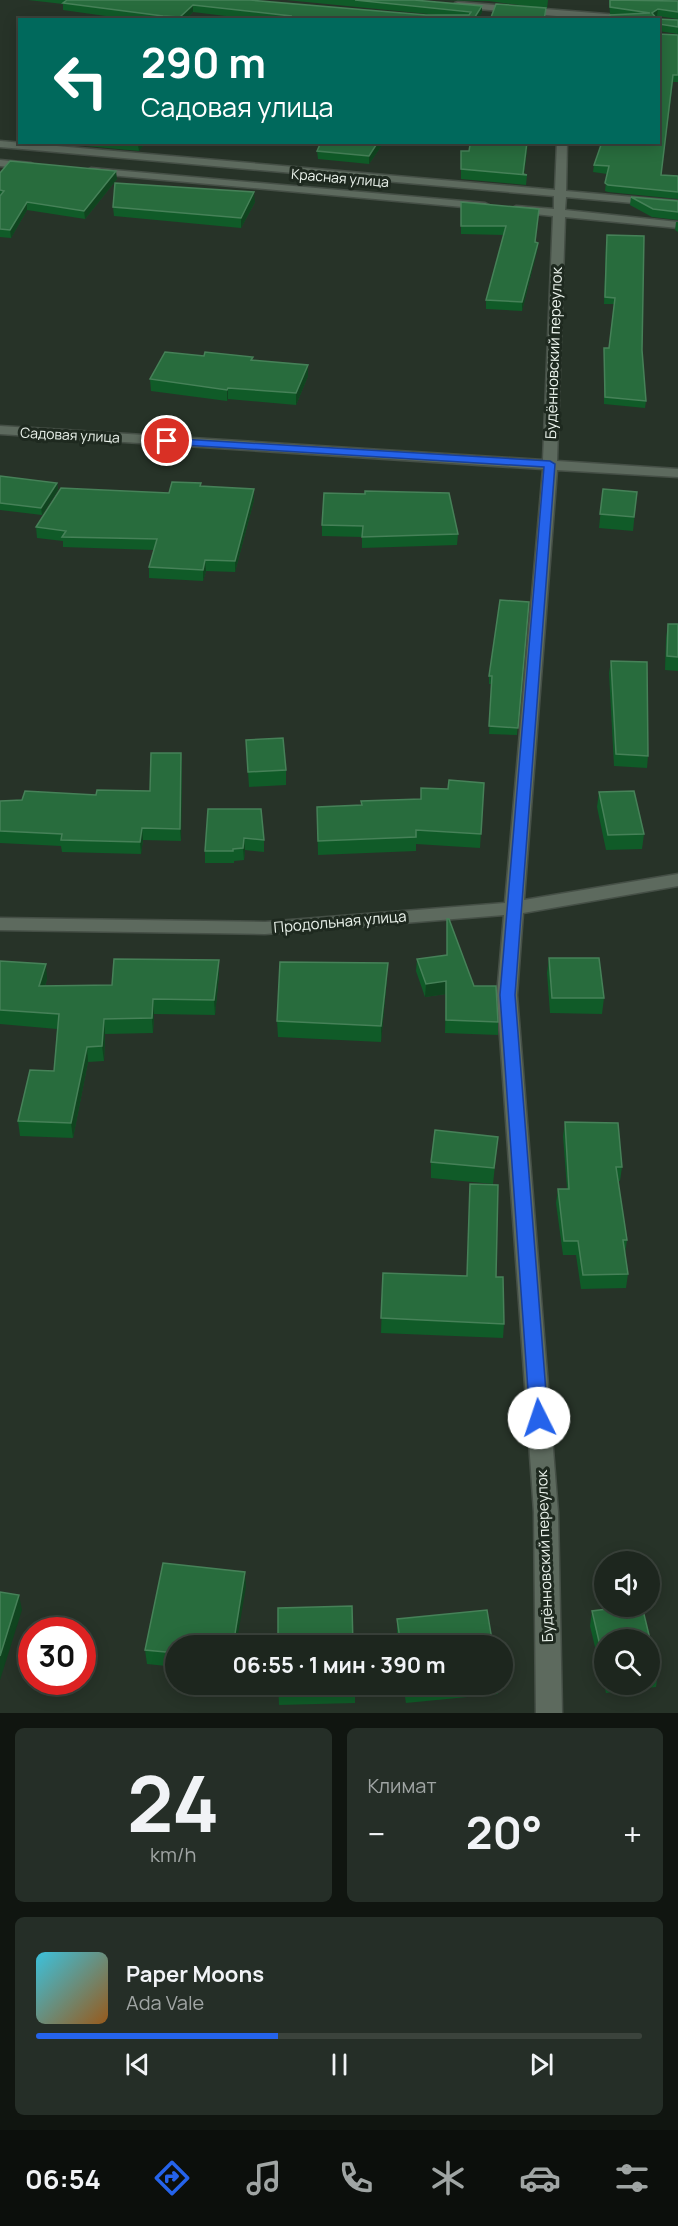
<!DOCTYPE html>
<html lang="ru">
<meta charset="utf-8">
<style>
:root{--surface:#1d261e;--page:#252e27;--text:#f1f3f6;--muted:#a0a5a4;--line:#3b433c;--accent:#2563eb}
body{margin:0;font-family:Manrope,sans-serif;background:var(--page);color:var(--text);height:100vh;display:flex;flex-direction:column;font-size:22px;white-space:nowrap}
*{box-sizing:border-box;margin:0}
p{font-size:20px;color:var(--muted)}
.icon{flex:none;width:33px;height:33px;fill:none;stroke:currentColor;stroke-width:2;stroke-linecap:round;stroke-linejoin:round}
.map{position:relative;height:1713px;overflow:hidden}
.details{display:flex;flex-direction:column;gap:15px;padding:15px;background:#101510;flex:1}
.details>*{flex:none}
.banner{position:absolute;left:18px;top:18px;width:642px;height:126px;border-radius:0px;box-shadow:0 3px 15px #0003,0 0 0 2px var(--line);background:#00695c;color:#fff;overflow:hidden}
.buttons{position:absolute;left:594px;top:1551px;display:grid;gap:12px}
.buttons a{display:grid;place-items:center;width:66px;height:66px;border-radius:50%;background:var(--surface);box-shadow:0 3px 15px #0003,0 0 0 2px var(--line);font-size:30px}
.speed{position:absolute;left:18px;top:1617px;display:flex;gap:12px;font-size:30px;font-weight:700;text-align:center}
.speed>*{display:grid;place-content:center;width:78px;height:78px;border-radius:50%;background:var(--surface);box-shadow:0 3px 15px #0003,0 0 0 2px var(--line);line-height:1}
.speed .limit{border:9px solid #d22;background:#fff;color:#111}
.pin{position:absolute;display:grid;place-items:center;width:51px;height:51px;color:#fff;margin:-26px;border:3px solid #fff;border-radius:50%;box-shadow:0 2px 6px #0007}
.me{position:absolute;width:66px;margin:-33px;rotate:356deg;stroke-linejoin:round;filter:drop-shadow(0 0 4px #0008)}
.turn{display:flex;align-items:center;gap:21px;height:126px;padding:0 24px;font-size:27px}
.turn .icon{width:78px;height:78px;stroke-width:2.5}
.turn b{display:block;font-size:42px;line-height:51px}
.big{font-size:45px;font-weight:700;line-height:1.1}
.details .card{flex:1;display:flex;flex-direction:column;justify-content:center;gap:9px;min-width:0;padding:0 21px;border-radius:9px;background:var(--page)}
.details .dial{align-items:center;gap:0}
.dial b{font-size:78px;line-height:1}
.song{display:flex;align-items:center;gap:18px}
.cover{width:72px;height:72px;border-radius:9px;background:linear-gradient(135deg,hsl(190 70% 55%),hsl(30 70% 35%))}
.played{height:6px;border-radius:3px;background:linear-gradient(90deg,var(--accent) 40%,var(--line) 40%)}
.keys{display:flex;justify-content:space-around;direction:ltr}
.heat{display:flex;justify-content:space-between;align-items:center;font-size:33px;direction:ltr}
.details .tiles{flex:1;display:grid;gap:15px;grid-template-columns:1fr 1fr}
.card:last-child{grid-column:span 2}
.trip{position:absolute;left:165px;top:1635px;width:348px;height:60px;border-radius:30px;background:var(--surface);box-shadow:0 3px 15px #0003,0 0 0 2px var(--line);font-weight:700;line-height:60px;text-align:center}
.tab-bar{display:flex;height:96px;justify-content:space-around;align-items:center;background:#0c0f0c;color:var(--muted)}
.tab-bar .icon{width:42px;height:42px}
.tab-bar .on{color:var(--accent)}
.tab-bar b{font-size:27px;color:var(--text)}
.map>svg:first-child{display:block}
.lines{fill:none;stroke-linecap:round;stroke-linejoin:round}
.minor-casing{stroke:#454f46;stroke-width:3}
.minor{fill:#5d6a5e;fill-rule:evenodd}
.wall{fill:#105b28;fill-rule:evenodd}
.shaded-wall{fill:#10441f}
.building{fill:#286c3d;stroke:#468158;stroke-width:1.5}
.route{fill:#2563eb;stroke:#184099;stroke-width:1.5}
.labels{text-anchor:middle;stroke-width:6;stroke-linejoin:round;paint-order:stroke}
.far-street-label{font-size:14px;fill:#ebf3ec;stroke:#1e291f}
.street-label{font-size:15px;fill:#ebf3ec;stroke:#1e291f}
</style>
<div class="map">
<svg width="678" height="1713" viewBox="0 0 678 1713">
<rect width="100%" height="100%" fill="#273328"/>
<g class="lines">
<g class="minor-casing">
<g id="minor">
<path d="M 458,2 L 643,17 L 647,20 L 602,20 L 455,7 L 455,3 Z"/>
<path d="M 0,141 L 555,190 L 557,142 L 567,142 L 566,191 L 678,201 L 678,207 L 566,197 L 565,210 L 678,222 L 678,228 L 565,217 L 557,461 L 678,469 L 678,477 L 557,470 L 524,900 L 678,874 L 678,886 L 523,913 L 517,995 L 558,1512 L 562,1713 L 536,1713 L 534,1512 L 497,995 L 504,915 L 265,934 L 0,930 L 0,918 L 265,922 L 505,903 L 543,469 L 0,434 L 0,426 L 543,460 L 553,216 L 516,212 L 510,209 L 516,206 L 554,209 L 554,196 L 0,147 Z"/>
<path d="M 0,160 L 31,163 L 37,166 L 31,169 L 0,166 Z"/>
<path d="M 91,168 L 485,203 L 491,206 L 485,209 L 87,173 L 85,171 Z"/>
</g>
</g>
<use href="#minor" class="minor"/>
</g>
<g class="wall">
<path d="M 28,0 L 249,0 L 426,15 L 438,15 L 286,0 L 414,0 L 482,12 L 477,20 L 258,20 L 193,12 L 185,20 L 134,20 L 63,10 L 63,4 Z"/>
<path d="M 439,0 L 548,0 L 547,9 L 489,1 Z"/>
<path d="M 609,0 L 670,0 L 678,1 L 678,19 L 657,16 L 656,17 L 657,19 L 678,20 L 678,34 L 658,31 L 658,20 L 610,14 Z"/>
<path d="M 678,35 L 678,82 L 673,82 L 661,175 L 678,176 L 678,199 L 608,192 L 605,191 L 607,174 L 593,172 L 594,165 Z"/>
<path d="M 43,142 L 146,142 L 139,151 Z"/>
<path d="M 321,142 L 384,142 L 369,164 L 318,159 L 317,151 Z"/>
<path d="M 476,142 L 528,142 L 524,174 L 527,175 L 526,185 L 461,179 L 461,151 L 469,151 L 475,145 Z"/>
<path d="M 0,173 L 117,179 L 85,219 L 27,210 L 11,238 L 0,237 Z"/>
<path d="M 631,197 L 678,201 L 678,220 L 652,217 L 630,205 Z"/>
<path d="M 255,202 L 241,228 L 114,216 L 113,207 Z"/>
<path d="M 461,202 L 539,209 L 535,242 L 538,243 L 537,251 L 522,311 L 486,309 L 486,300 L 504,235 L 461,234 Z"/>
<path d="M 676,222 L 678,222 L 678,232 L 675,230 Z"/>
<path d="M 606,241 L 642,350 L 646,401 L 645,408 L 604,404 L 604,348 L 609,348 L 614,304 L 604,304 Z"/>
<path d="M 253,360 L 308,365 L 308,376 L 296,405 L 228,399 L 227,401 L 151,391 L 150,379 Z"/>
<path d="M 0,476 L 57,483 L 58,490 L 42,515 L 0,510 Z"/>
<path d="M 201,486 L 254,500 L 235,572 L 206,571 L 203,581 L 149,578 L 149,567 L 154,550 L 63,547 L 63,541 L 37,538 L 36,527 L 169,493 Z"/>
<path d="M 603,489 L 637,492 L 633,531 L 599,528 Z"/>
<path d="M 365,494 L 458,534 L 457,545 L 362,548 L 362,537 L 322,536 L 322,525 Z"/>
<path d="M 529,602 L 517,735 L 489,734 L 492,684 L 489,684 L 489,676 Z"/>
<path d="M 668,624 L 678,624 L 678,671 L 665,670 L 666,638 Z"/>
<path d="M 611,661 L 648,756 L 647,768 L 614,766 L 609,673 Z"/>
<path d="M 246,740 L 286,770 L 286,785 L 249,787 Z"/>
<path d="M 181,753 L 182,764 L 181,841 L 143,840 L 141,854 L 62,852 L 61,846 L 0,843 L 0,801 L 150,791 Z"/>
<path d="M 484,783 L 480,848 L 416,844 L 416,851 L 318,855 L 317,807 L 361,805 L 421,799 L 448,789 Z"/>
<path d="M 599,792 L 644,834 L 642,849 L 606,850 L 597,807 Z"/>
<path d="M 208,809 L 264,840 L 264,852 L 245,850 L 244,860 L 234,861 L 234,863 L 205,863 L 205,851 Z"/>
<path d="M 549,958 L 604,998 L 602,1014 L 550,1013 L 547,973 Z"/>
<path d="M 417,959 L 474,986 L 498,1022 L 498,1035 L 445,1033 L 446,994 L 425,997 L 416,971 Z"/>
<path d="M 219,960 L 219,975 L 215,1015 L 154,1014 L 153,1033 L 105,1034 L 104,1061 L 88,1062 L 73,1138 L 20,1136 L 18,1121 L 54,1071 L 57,1029 L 0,1024 L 0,961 L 47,979 L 45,986 L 112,985 Z"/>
<path d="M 387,978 L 381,1042 L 278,1037 L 277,1021 Z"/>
<path d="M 565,1122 L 622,1167 L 620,1181 L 618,1181 L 627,1240 L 625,1254 L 628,1274 L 626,1288 L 581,1289 L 576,1255 L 563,1255 L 556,1203 L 558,1189 L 567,1189 L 563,1136 Z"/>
<path d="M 498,1137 L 493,1184 L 431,1178 L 431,1162 Z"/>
<path d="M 383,1273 L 496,1277 L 504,1324 L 503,1338 L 381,1333 Z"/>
<path d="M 246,1587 L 176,1646 L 176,1667 L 147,1664 L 145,1650 Z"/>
<path d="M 631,1606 L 642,1606 L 658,1672 L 656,1687 L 606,1693 L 590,1626 L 592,1611 ZM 604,1640 L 650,1640 L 650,1684 L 604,1684 Z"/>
<path d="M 397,1619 L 493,1646 L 398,1646 L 397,1634 Z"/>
<path d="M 278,1684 L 355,1684 L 355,1703 L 279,1705 Z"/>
<path d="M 403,1684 L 499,1684 L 498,1694 L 406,1703 Z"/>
</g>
<g class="shaded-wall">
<path d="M 193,5 L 193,12 L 185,20 L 180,20 L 180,17 Z"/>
<path d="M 482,6 L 482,12 L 477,20 L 473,20 Z"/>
<path d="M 658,9 L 657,16 L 652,20 L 652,13 Z"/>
<path d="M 140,142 L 146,142 L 139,151 L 138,145 Z"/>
<path d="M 378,142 L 384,142 L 369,164 L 369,156 Z"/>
<path d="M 527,142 L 528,142 L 524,174 L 523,174 Z"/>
<path d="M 116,171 L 117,179 L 85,219 L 84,211 Z"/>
<path d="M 254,192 L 255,202 L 241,228 L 241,218 Z"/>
<path d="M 27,202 L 27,210 L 11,238 L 10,230 Z"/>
<path d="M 538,243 L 537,251 L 522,311 L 522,302 Z"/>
<path d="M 308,365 L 308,376 L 296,405 L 296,393 Z"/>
<path d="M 228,388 L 228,399 L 227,401 L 227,390 Z"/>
<path d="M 57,483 L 58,490 L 42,515 L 41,508 Z"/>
<path d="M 254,489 L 254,500 L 235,572 L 235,561 Z"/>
<path d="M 205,560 L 206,571 L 203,581 L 203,570 Z"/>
<path d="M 181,753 L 182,764 L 181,841 L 180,829 Z"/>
<path d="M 142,828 L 143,840 L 141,854 L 140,842 Z"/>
<path d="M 244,838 L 245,850 L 244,860 L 243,848 Z"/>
<path d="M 219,960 L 219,975 L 215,1015 L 214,1000 Z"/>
<path d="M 388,963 L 387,978 L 381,1042 L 381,1026 Z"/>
<path d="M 46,964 L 47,979 L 40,1001 L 39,986 Z"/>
<path d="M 446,981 L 446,994 L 425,997 L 426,984 Z"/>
<path d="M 153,999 L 154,1014 L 153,1033 L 152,1018 Z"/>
<path d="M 104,1019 L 105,1034 L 104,1061 L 102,1046 Z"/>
<path d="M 87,1047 L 88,1062 L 73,1138 L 71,1123 Z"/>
<path d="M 245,1572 L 246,1587 L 236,1646 L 233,1646 Z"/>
<path d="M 19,1595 L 22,1610 L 0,1680 L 0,1656 Z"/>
</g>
<g class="building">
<path d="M 67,0 L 249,0 L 426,15 L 469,15 L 471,12 L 355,0 L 414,0 L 482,6 L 473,20 L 289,20 L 291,16 L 193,5 L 180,17 L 163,16 L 63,3 Z"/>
<path d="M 610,0 L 678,1 L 678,12 L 658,9 L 652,13 L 657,19 L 678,20 L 678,27 L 659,24 L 658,25 L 658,20 L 610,20 L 610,15 L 650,13 L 610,7 Z"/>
<path d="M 496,4 L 546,8 L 544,20 L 490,20 Z"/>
<path d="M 658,34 L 678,35 L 678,75 L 673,75 L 661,175 L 678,176 L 678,192 L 608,185 L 605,183 L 609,166 L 594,165 L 602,142 L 658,142 Z"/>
<path d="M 111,142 L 140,142 L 138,145 Z"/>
<path d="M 321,142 L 378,142 L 369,156 L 317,151 Z"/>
<path d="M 476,142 L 527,142 L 523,174 L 527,175 L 461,169 L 461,151 L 469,151 L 470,145 L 475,145 Z"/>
<path d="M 10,161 L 116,171 L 84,211 L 27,202 L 10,230 L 0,229 L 0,196 L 4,191 L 0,190 L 0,173 Z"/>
<path d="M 115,183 L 254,192 L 241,218 L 113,207 Z"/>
<path d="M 631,197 L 678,201 L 678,212 L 653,209 Z"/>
<path d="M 461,202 L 539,209 L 535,242 L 538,243 L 522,302 L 486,300 L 506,226 L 461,226 Z"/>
<path d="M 607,235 L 644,236 L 642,350 L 646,401 L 605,397 L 604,348 L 609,348 L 615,298 L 605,297 Z"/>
<path d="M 165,352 L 204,356 L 205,352 L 253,357 L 251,360 L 308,365 L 296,393 L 228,388 L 227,390 L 150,379 Z"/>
<path d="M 0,476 L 57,483 L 41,508 L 0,503 Z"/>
<path d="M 172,482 L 201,483 L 200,486 L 254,489 L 235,561 L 205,560 L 203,570 L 149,567 L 157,539 L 62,537 L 66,531 L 36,527 L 61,488 L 169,493 Z"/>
<path d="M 603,489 L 637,492 L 634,517 L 600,514 Z"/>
<path d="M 365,491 L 449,493 L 458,534 L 362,537 L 363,526 L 322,525 L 324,493 L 365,494 Z"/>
<path d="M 500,600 L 529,602 L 518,728 L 489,726 L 492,676 L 489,676 Z"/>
<path d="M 668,624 L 678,624 L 678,657 L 667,656 Z"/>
<path d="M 611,661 L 647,662 L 648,756 L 616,754 Z"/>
<path d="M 283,738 L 286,770 L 248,772 L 246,740 Z"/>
<path d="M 151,753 L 181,753 L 180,829 L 142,828 L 140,842 L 61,840 L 62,834 L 0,831 L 0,801 L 22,800 L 25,791 L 96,795 L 97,790 L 150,791 Z"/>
<path d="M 449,780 L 484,783 L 481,834 L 416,830 L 416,837 L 318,841 L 317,807 L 362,805 L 361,801 L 421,799 L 421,788 L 448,789 Z"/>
<path d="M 634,791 L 644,834 L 608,835 L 599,792 Z"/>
<path d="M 208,809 L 261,809 L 264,840 L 244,838 L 243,848 L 233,849 L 233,851 L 205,851 Z"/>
<path d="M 447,919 L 449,919 L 474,986 L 496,986 L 498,1022 L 446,1020 L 446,981 L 426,984 L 417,959 L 447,955 Z"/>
<path d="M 549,958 L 599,958 L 604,998 L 552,998 Z"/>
<path d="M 114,959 L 219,960 L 214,1000 L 153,999 L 152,1018 L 104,1019 L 102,1046 L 87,1047 L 71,1123 L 18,1121 L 30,1070 L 54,1071 L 59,1014 L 0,1010 L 0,961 L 46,964 L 39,986 L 112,985 Z"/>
<path d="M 280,962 L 388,963 L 381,1026 L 277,1021 Z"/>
<path d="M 565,1122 L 618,1123 L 622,1167 L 616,1167 L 627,1240 L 623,1240 L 628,1274 L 583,1275 L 578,1241 L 564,1241 L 558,1189 L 569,1189 Z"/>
<path d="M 435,1130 L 498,1137 L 494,1168 L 431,1162 Z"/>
<path d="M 470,1184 L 498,1185 L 496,1277 L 503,1277 L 504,1324 L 381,1318 L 383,1273 L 467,1276 Z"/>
<path d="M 163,1563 L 245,1572 L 233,1646 L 176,1646 L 176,1653 L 145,1650 Z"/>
<path d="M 0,1592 L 19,1595 L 0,1656 Z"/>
<path d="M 352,1606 L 353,1646 L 278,1646 L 278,1608 Z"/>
<path d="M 631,1606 L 642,1606 L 658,1672 L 650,1673 L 650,1640 L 604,1640 L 604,1663 L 592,1611 Z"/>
<path d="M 487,1610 L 493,1646 L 401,1646 L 397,1619 Z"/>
<path d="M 278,1684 L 355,1684 L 355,1689 L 278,1691 Z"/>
<path d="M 406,1684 L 450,1684 L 406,1689 Z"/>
</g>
<path class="route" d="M 164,438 L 550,461 L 555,464 L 515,995 L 548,1418 L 546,1423 L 539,1426 L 533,1423 L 530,1418 L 500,995 L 544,467 L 167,444 L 162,441 Z"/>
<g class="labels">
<g class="far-street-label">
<text transform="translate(340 178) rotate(5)" y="5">Красная улица</text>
<text transform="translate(70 435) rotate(3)" y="5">Садовая улица</text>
</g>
<g class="street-label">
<text transform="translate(554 353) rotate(-88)" y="5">Будённовский переулок</text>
<text transform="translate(340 922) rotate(-5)" y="5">Продольная улица</text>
<text transform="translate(545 1556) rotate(-92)" y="5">Будённовский переулок</text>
</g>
</g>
</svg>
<div class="buttons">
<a><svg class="icon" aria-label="sound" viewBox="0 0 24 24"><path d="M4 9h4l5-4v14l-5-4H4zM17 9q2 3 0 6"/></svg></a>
<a><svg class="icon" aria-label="search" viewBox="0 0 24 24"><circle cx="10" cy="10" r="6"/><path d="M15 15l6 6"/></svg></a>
</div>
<div class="speed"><div class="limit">30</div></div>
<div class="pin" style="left:167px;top:441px;background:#d93025"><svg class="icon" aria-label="arrive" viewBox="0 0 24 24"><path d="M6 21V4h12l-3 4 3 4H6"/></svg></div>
<svg class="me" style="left:539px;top:1418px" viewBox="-20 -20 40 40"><circle r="19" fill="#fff"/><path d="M0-13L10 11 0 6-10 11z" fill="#2563eb"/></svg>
<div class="trip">06:55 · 1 мин · 390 m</div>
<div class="banner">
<div class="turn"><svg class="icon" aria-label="left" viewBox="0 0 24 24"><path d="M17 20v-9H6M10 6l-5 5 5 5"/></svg><div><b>290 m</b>Садовая улица</div></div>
</div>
</div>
<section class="details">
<div class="tiles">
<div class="card dial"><b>24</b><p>km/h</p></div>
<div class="card"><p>Климат</p>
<div class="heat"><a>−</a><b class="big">20°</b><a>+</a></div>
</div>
<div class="card">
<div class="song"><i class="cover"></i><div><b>Paper Moons</b><p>Ada Vale</p></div></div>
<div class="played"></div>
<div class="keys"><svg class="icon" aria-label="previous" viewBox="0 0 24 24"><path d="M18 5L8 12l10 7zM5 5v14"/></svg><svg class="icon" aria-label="pause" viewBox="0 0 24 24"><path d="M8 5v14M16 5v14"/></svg><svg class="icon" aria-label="next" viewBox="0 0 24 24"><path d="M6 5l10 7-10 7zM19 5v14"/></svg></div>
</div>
</div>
</section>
<nav class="tab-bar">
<b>06:54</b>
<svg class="icon on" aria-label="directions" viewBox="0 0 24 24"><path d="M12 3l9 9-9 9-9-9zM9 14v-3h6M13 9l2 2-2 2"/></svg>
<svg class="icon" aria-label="music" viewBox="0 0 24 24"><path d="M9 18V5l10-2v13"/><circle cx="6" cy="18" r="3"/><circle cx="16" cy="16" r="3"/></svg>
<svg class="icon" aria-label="phone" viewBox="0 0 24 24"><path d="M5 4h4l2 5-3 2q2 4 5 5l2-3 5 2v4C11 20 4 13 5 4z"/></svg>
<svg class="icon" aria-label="climate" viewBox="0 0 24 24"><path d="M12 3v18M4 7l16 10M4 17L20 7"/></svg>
<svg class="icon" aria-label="car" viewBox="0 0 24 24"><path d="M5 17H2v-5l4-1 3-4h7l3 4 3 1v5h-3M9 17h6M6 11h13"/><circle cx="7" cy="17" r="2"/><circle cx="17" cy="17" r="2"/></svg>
<svg class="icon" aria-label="filters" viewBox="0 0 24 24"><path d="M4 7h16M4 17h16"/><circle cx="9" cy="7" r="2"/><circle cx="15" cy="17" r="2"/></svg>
</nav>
